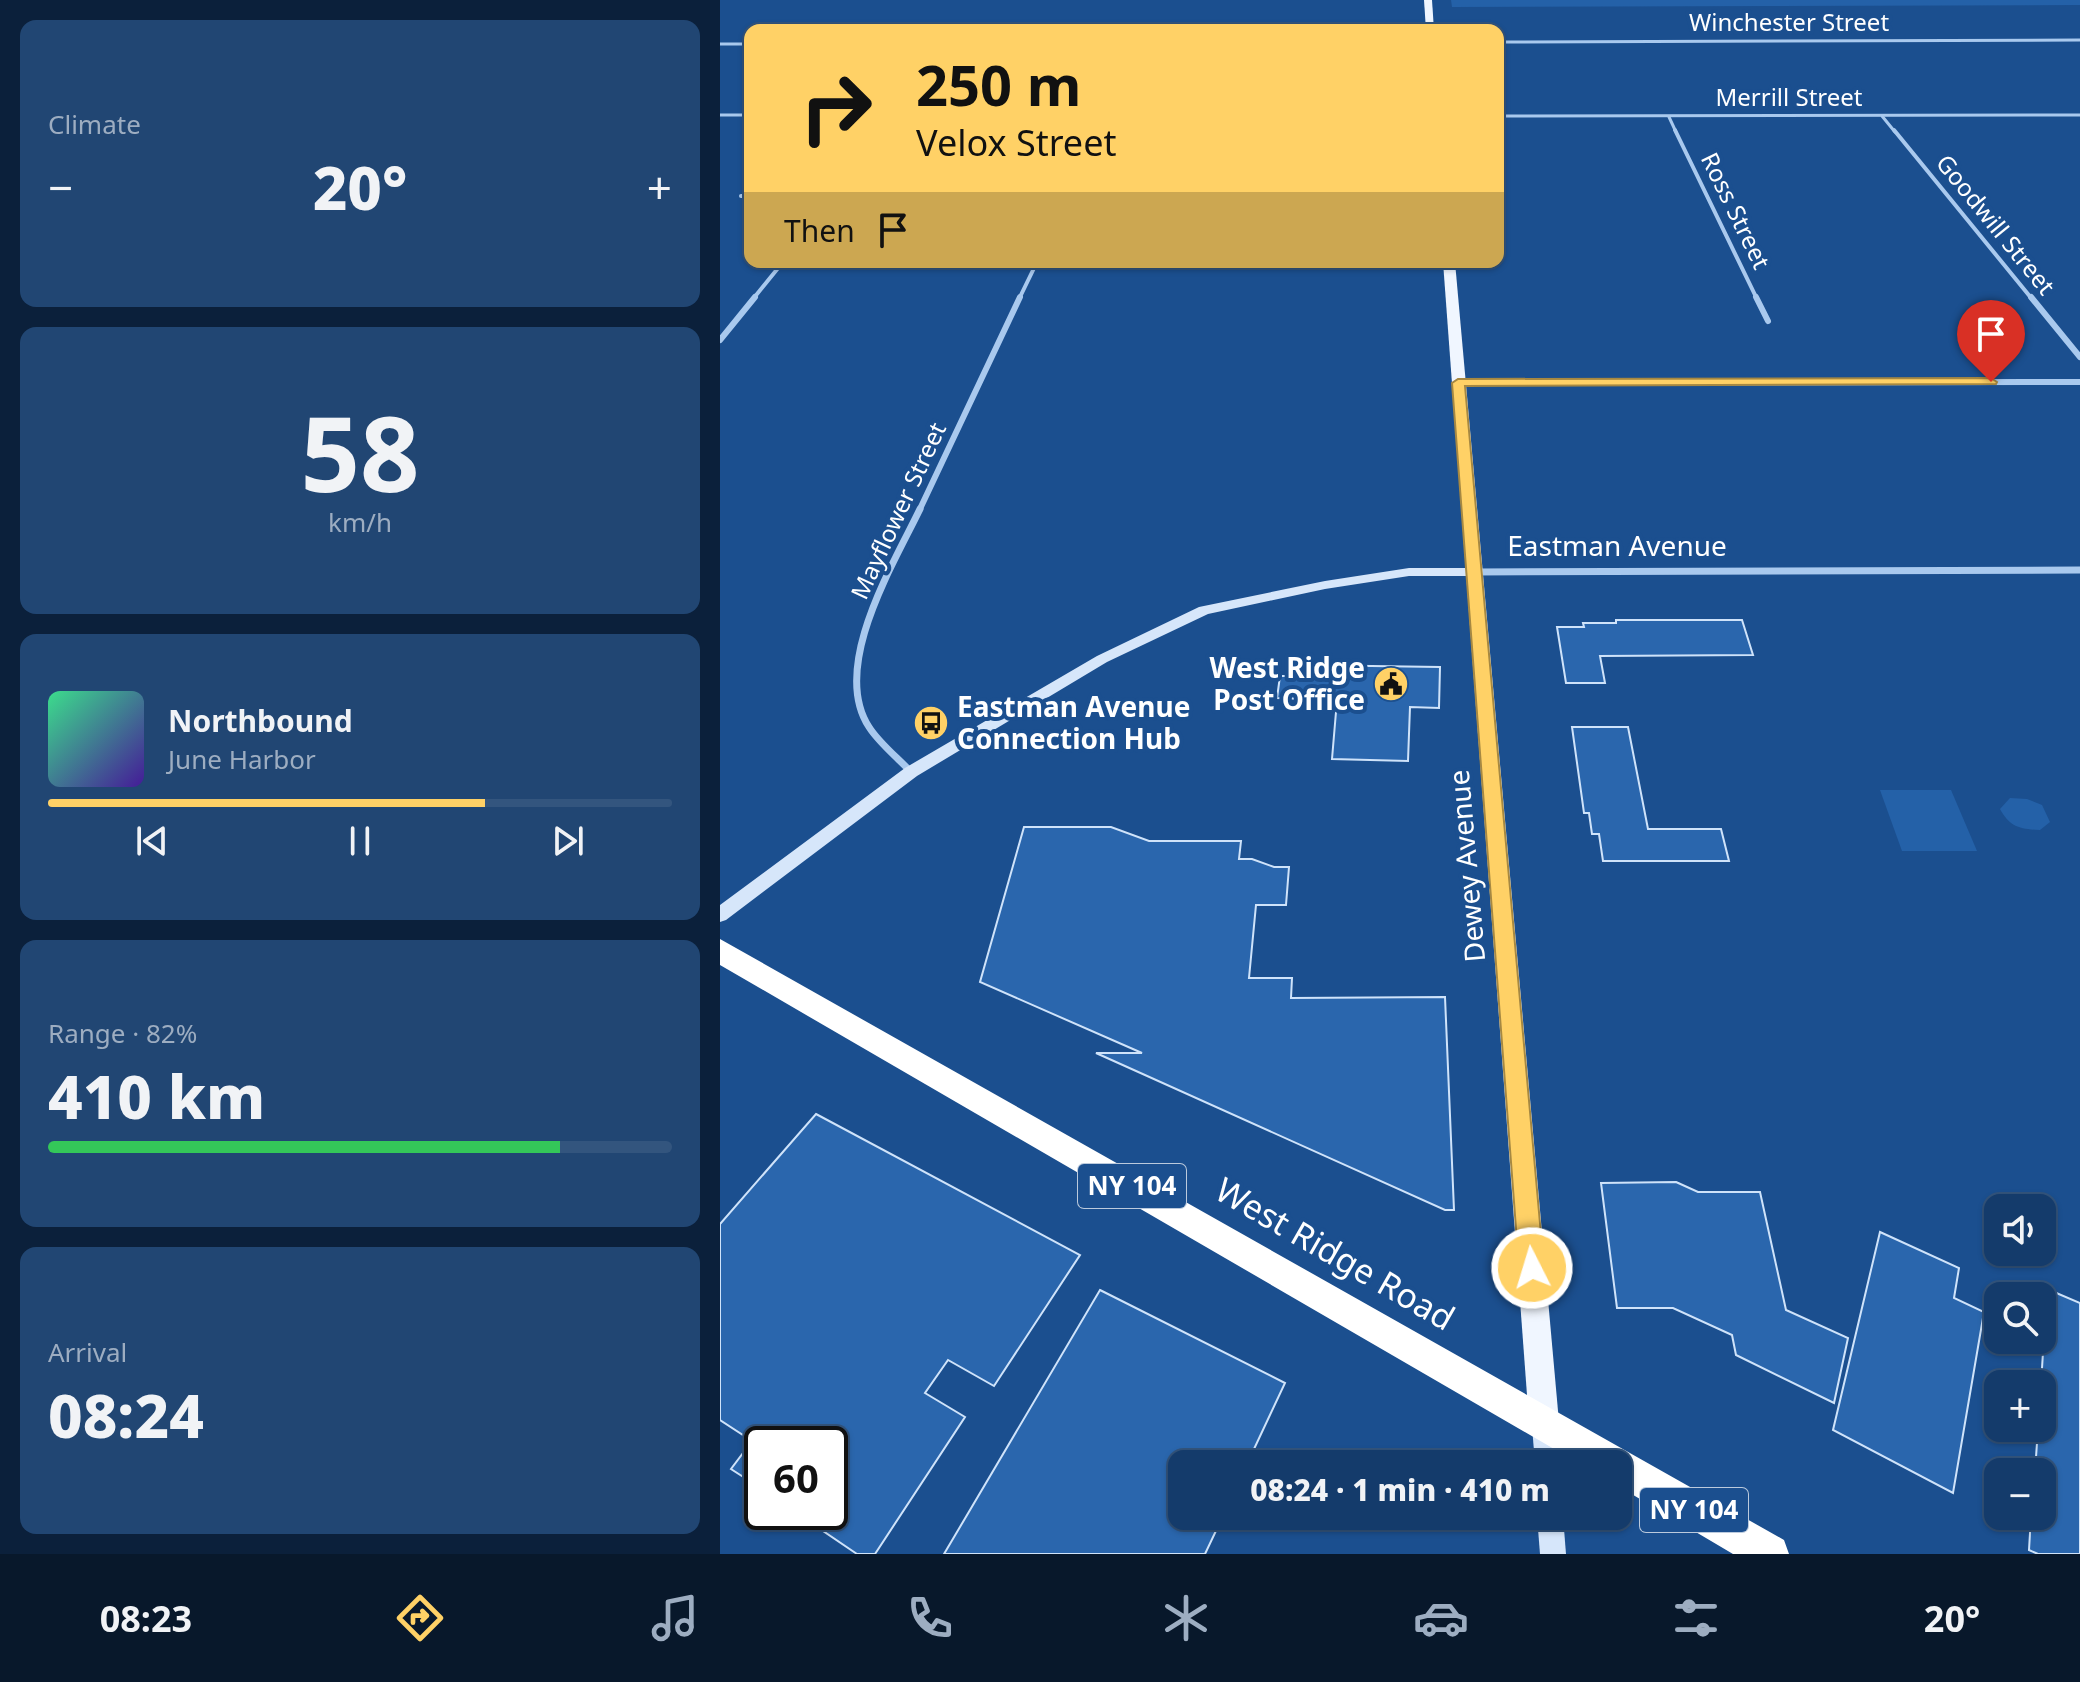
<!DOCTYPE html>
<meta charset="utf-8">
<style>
:root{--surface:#143b6b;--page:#214673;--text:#f1f3f6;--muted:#9dadc1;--line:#33557e;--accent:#ffd166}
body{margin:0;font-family:"Noto Sans",sans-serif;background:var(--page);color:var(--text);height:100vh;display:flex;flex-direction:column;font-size:30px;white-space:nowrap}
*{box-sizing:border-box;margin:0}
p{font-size:26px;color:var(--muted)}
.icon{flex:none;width:44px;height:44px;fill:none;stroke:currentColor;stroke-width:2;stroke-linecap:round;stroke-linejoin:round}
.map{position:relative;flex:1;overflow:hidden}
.drawer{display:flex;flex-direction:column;gap:20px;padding:20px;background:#0b203b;width:720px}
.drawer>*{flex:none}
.banner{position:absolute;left:24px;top:24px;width:760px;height:244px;border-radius:16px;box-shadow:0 2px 6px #0004,0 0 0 2px var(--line);background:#ffd166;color:#111;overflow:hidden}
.fabs{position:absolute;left:1264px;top:1194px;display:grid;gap:16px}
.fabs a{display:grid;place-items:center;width:72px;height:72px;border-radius:16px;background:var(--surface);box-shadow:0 2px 6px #0004,0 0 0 2px var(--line);font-size:40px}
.speed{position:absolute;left:24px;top:1426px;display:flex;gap:16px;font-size:40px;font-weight:700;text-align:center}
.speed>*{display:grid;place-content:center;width:104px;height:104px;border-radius:50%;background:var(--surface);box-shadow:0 2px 6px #0004,0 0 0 2px var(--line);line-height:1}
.speed .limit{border:4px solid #111;border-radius:12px;background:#fff;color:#111}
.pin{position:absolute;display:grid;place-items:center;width:68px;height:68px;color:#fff;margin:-82px -34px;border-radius:50% 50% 50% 0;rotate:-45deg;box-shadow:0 0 8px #0007}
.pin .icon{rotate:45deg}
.me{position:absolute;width:88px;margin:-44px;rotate:355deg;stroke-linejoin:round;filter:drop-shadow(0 0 6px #0008)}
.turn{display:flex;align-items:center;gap:28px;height:168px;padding:0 40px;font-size:36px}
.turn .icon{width:104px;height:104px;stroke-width:2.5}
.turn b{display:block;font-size:56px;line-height:68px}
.then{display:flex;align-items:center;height:76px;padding:0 40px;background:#0003;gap:16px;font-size:30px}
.big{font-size:60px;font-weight:800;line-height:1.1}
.drawer .card{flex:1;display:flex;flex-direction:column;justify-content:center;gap:12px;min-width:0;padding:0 28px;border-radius:16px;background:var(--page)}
.drawer .dial{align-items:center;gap:0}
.dial b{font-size:104px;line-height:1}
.song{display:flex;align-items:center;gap:24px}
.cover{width:96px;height:96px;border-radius:12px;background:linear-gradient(135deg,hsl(150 70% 55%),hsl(260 70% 35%))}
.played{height:8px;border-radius:4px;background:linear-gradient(90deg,var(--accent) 70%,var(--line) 70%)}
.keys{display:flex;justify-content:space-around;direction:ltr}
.heat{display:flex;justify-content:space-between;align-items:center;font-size:44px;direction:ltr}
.charge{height:12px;border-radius:6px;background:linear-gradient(90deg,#34c759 82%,var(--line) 0)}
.trip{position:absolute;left:448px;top:1450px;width:464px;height:80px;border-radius:16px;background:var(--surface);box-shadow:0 2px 6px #0004,0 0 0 2px var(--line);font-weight:800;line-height:80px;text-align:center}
.tabs{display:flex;height:128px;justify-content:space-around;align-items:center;background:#08182b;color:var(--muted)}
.tabs .icon{width:56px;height:56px}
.tabs .current{color:var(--accent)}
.tabs b{font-size:36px;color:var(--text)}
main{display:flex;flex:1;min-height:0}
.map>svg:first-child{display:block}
.green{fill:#2461a8}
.building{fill:#2a66ad;stroke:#cfe3fa;stroke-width:2}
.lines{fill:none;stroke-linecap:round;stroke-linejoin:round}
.street-far3{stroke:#a9c9ee;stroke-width:3}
.street-far2{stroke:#a9c9ee;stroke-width:4}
.street-far1{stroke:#a9c9ee;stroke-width:6}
.street{stroke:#a9c9ee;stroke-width:7}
.secondary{fill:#d6e6fa;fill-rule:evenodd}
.primary{fill:#f0f6ff;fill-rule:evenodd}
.highway{fill:#fff;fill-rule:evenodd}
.route{fill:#ffd166;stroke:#a68842;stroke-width:2}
.labels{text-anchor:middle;stroke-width:8;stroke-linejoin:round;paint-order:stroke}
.far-street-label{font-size:24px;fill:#fff;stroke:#1b4f8f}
.shield{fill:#1b4f8f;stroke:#bbcadd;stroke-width:2}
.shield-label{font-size:26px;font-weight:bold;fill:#fff}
.street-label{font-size:28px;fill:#fff;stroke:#1b4f8f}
.poi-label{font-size:28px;font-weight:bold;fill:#fff;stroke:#1b4f8f;text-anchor:end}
.near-street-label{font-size:34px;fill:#fff;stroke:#1b4f8f}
</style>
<main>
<section class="drawer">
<div class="card"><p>Climate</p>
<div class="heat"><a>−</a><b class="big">20°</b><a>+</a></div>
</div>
<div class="card dial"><b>58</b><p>km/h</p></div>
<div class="card">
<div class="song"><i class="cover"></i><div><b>Northbound</b><p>June Harbor</p></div></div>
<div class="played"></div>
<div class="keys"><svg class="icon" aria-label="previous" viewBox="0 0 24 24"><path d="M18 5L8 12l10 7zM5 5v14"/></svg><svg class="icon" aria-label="pause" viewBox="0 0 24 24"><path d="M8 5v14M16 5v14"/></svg><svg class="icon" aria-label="next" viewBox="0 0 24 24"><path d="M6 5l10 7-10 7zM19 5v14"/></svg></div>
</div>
<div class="card"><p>Range · 82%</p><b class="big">410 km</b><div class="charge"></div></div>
<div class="card"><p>Arrival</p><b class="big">08:24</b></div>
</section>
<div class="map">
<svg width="1360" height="1554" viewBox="0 0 1360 1554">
<rect width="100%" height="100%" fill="#1b4f8f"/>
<g class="green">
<path d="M 731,0 L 1360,0 L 1360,5 L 732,7 Z"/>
<path d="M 1160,790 L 1231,790 L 1257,851 L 1182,851 Z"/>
<path d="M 1290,798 L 1307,799 L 1322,805 L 1330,822 L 1320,830 C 1299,829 1290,827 1280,809 Z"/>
</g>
<g class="building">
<path d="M 896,620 L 1022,620 L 1033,655 L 880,656 L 885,683 L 846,683 L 837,627 L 864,627 L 863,623 L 896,623 Z"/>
<path d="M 582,665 L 720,667 L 719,708 L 690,707 L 688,761 L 612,759 L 617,700 L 557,698 L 560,676 L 580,676 Z"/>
<path d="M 852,727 L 908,727 L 928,829 L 1001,829 L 1009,861 L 883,861 L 879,834 L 872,834 L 869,813 L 864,813 Z"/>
<path d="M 304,827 L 391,827 L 429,841 L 521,841 L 519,859 L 532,859 L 554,867 L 569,867 L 566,905 L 536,905 L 529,978 L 572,978 L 571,998 L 725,997 L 734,1210 L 725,1210 L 376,1053 L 422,1053 L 260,982 Z"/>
<path d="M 96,1114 L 360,1255 L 274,1386 L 228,1360 L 205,1393 L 245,1417 L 155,1554 L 137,1554 L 75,1512 L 110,1512 L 110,1444 L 42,1444 L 42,1489 L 11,1469 L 32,1441 L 0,1420 L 0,1224 Z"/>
<path d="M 956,1182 L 978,1192 L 1040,1192 L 1066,1310 L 1128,1338 L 1114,1403 L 1016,1355 L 1012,1335 L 953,1308 L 897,1308 L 881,1183 Z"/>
<path d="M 1160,1232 L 1239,1268 L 1234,1298 L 1264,1312 L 1233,1493 L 1113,1430 Z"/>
<path d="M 1327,1289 L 1360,1303 L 1360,1554 L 1318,1554 L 1309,1550 L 1311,1516 L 1322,1516 L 1322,1472 L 1315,1472 L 1318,1428 L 1322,1428 L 1321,1384 Z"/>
<path d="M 380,1290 L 565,1383 L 527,1464 L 462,1464 L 462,1516 L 503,1516 L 485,1554 L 224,1554 Z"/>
</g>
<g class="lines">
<g class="street-far3">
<path d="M 778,42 L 1360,40"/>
<path d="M 0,44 L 30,44"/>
<path d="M 0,115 L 30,115"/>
<path d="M 778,116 L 1360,115"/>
<path d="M 1162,116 L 1175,132"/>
<path d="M 949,117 L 956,132"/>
</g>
<g class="street-far2">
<path d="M 955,130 L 1037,299"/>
<path d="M 1174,130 L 1312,299"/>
<path d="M 21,196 L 30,196"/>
<path d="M 33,299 L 63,262"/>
<path d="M 299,299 L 317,262"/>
</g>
<g class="street-far1">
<path d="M 1036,297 L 1048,321"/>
<path d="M 1311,297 L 1360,357"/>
<path d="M 0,340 L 35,297"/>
<path d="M 738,383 L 1360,382"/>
<path d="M 199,511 L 300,297"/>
</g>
<g class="street">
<path d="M 755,572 L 1360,570"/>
<path d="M 191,772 C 178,758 159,743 149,727 C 110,667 173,565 200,509"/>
</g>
<g class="secondary">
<path d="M 689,568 L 755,568 L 762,572 L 755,576 L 689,576 L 605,589 L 488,614 L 387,662 L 197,776 L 6,920 L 0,922 L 0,905 L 185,768 L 377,656 L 479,607 L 605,581 Z"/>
<path d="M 824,1414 L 833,1417 L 836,1426 L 839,1464 L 815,1464 L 812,1426 L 815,1417 Z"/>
<path d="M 817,1516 L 843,1516 L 846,1554 L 820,1554 Z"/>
</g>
<g class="primary">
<path d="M 704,0 L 712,0 L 714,30 L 706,30 Z"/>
<path d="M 723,262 L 735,262 L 839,1422 L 835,1433 L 824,1437 L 813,1433 L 809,1422 Z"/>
</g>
<path class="highway" d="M 0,939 L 1064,1540 L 1069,1554 L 1013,1554 L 898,1486 L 898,1464 L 860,1464 L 0,965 Z"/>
</g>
<path class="route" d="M 1271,378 L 1277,382 L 1276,384 L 745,386 L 824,1268 L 821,1277 L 812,1281 L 803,1277 L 799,1268 L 732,383 L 738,379 Z"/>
<defs>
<g id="civic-disc" transform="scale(1.8)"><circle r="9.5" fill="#ffd166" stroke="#1b4f8f"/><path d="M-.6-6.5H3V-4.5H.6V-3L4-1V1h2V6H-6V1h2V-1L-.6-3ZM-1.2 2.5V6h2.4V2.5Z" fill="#111"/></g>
<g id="bus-disc" transform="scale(1.8)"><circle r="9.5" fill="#ffd166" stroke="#1b4f8f"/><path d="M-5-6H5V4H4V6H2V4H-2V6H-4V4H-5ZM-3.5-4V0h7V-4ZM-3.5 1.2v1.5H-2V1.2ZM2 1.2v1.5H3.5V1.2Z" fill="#111"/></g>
</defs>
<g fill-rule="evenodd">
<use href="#civic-disc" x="671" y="684"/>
<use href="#bus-disc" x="211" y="723"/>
</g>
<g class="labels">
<g class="far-street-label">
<text x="1069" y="31">Winchester Street</text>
<text x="1069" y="106">Merrill Street</text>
<text transform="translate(1015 211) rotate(64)" y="8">Ross Street</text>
<text transform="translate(1275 225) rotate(51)" y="8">Goodwill Street</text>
<text transform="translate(179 511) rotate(-65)" y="8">Mayflower Street</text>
</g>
<g class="shield">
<rect x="358" y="1164" width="108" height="44" rx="6"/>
<rect x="920" y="1488" width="108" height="44" rx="6"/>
</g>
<g class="shield-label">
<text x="412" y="1195">NY 104</text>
<text x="974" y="1519">NY 104</text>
</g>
<g class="street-label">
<text x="897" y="556">Eastman Avenue</text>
<text transform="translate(747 866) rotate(-95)" y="10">Dewey Avenue</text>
</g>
<g class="poi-label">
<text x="645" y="678">West Ridge<tspan x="645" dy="32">Post Office</tspan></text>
<text x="237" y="717" text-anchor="start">Eastman Avenue<tspan x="237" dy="32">Connection Hub</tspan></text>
</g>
<g class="near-street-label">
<text transform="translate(615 1254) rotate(30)" y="12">West Ridge Road</text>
</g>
</g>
</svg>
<div class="fabs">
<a><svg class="icon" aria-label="sound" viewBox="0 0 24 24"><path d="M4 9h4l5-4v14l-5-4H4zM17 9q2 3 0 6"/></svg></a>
<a><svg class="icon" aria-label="search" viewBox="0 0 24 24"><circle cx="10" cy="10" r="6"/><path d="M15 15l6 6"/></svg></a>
<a>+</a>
<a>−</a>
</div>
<div class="speed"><div class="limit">60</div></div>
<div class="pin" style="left:1271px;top:382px;background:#d93025"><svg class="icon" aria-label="arrive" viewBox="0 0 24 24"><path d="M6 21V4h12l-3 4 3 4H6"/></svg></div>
<svg class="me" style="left:812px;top:1268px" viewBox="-20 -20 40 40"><circle r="17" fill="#ffd166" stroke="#fff" stroke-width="3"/><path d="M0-11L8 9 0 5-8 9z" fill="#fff"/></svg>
<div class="trip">08:24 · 1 min · 410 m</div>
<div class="banner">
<div class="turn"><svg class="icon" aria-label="right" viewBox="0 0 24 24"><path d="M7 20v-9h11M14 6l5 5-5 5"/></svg><div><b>250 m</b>Velox Street</div></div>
<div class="then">Then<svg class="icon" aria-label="arrive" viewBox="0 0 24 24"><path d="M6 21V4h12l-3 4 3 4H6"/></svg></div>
</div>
</div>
</main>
<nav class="tabs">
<b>08:23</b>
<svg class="icon current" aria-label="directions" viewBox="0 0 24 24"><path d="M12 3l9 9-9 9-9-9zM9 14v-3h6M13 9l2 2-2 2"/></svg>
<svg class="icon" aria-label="music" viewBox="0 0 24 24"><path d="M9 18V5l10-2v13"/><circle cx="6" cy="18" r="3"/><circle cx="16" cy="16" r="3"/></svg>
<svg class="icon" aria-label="phone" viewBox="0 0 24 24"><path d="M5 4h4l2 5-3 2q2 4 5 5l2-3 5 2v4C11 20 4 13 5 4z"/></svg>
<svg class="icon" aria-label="climate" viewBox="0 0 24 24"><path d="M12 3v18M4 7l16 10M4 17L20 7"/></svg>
<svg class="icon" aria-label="car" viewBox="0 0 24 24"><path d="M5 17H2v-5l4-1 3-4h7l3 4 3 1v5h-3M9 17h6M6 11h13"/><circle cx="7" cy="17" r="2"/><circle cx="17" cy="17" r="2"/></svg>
<svg class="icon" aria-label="filters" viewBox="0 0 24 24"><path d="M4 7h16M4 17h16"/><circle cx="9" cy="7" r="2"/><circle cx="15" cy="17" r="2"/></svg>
<b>20°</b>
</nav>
